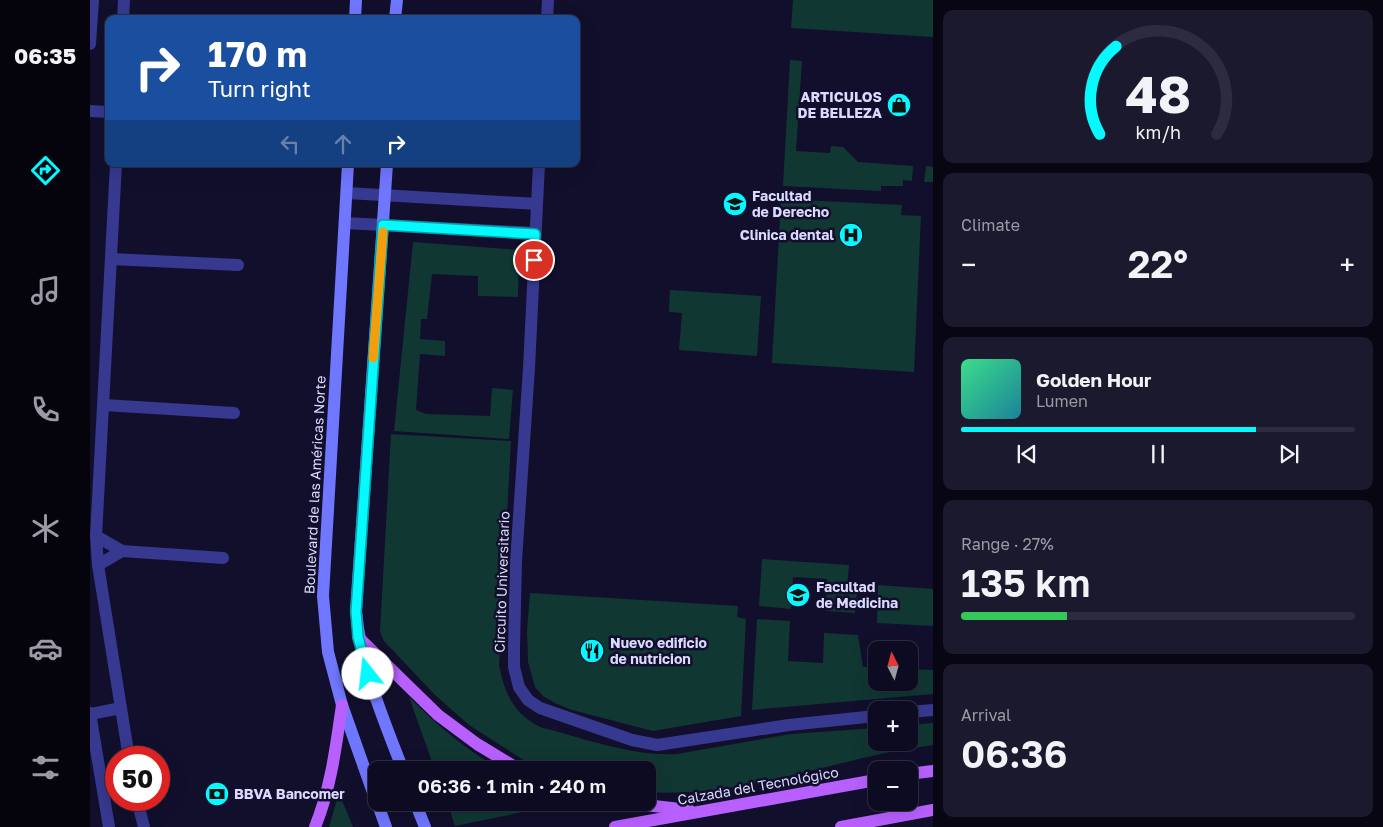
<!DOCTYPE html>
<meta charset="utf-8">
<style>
:root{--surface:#0d0b21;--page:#1b192e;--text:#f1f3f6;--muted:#9a9ba5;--line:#2d2b3f;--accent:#05f9ff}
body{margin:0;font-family:"Golos Text",sans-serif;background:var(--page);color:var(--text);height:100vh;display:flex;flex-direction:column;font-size:19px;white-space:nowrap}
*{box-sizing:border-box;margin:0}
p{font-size:16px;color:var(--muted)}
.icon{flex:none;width:28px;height:28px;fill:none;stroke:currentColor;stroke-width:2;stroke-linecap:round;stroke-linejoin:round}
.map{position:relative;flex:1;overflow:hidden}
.panel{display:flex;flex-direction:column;gap:10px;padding:10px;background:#070612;width:450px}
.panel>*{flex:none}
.hud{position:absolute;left:15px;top:15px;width:475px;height:152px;border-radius:10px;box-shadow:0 5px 20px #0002,0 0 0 1px var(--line);background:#1a4fa0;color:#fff;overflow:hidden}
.needle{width:32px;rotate:354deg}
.tools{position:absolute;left:778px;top:641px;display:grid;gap:10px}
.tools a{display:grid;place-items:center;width:50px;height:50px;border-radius:10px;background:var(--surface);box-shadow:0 5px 20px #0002,0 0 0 1px var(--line);font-size:25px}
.speed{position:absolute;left:15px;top:746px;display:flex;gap:10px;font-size:25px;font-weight:700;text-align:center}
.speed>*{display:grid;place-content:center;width:65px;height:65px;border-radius:50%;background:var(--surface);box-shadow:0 5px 20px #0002,0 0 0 1px var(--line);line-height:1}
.speed .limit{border:8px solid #d22;background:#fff;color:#111}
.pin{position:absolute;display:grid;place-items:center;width:42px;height:42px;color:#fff;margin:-21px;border:2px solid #fff;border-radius:50%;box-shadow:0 1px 5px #0007}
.me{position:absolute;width:55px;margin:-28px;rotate:344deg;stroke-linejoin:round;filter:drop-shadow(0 0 4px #0008)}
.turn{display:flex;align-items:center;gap:18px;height:105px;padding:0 20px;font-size:22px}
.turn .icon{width:65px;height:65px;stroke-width:2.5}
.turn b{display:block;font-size:35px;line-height:42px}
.lanes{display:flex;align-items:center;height:48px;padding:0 20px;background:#0003;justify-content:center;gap:25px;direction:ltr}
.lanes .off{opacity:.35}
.big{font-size:38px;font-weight:600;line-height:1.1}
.panel .tile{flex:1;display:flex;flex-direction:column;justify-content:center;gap:8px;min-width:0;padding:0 18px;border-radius:10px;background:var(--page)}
.panel .dial{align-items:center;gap:0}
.dial svg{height:130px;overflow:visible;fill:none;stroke:var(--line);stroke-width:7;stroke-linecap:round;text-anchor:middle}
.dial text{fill:var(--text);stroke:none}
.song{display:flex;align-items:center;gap:15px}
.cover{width:60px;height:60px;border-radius:8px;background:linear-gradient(135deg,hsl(150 70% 55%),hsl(190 70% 35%))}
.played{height:5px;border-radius:2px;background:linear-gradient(90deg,var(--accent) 75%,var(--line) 75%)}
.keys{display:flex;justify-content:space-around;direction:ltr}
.heat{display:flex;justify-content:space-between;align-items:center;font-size:28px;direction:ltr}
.charge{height:8px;border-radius:4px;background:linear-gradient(90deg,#34c759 27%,var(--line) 0)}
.trip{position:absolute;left:278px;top:761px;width:288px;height:50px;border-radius:10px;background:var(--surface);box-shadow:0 5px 20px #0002,0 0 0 1px var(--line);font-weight:600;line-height:50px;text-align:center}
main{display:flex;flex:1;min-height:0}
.menu{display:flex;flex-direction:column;width:90px;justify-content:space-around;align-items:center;background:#05040d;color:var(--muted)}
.menu .icon{width:35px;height:35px}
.menu .active{color:var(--accent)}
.menu b{font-size:22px;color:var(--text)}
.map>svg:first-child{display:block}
.green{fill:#113732}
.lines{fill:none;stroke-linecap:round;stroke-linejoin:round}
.minor{stroke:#36398f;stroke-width:12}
.tertiary{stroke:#36398f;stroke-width:12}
.secondary{stroke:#7077ff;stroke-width:12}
.primary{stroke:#b860ff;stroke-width:12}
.route-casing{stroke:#03a2a6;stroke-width:12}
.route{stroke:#05f9ff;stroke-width:9}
.slow{stroke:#f59e0b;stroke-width:9}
.labels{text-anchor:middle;stroke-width:5;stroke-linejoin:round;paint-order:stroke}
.poi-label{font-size:14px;font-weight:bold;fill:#dbd9ff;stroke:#110f2c;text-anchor:start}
.street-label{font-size:14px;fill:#dbd9ff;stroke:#110f2c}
</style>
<main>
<nav class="menu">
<b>06:35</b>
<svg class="icon active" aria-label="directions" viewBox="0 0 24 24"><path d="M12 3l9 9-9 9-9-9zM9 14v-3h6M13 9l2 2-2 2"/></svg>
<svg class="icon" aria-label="music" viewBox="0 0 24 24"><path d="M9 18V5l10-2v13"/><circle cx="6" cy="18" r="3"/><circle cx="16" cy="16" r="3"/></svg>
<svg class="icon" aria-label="phone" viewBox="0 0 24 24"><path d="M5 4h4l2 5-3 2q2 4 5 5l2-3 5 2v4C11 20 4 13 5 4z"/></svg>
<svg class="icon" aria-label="climate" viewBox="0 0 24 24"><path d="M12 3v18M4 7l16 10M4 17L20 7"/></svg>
<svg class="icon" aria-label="car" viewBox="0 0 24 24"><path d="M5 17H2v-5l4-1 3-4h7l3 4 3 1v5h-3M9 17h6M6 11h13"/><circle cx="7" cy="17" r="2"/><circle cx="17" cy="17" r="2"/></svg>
<svg class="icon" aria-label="filters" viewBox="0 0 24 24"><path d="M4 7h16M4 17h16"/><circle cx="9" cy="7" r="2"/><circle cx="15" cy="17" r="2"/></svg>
</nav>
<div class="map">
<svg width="843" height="827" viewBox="0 0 843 827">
<rect width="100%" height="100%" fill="#110f2c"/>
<g class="green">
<path d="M 703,0 L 843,0 L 843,37 L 701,28 Z"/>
<path d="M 700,60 L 712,61 L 706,151 L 740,153 L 741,146 L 753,147 L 768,162 L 823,166 L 822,181 L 813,180 L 813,186 L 791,186 L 791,191 L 693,186 Z"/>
<path d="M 836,166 L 843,167 L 843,182 L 834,182 Z"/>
<path d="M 691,199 L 812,205 L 811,215 L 831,216 L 824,372 L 682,363 Z"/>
<path d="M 323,242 L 429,250 L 428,297 L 388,296 L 388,276 L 342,274 L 337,319 L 331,319 L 330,339 L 355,341 L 355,356 L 330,354 L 326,410 L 336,414 L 400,416 L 402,388 L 423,390 L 419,439 L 304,431 Z"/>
<path d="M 580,290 L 671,296 L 667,356 L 589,350 L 592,313 L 579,312 Z"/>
<path d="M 301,434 L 421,441 L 409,665 C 415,694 423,713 450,727 C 492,738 545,757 587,754 L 701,734 L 786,728 L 786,742 L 819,742 L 819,725 L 843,723 L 843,745 C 747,757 655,799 556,792 L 556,770 L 454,770 L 435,761 L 379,725 L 345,695 L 294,641 L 290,632 Z"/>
<path d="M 672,559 L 759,565 L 757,590 L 767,591 L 765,613 L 736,611 L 737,579 L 703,577 L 701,609 L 669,606 Z"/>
<path d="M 788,585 L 843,589 L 843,626 L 787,623 Z"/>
<path d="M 440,593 L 648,606 L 647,617 L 656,619 L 651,716 L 563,731 L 482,710 L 465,703 L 453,696 L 445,687 L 438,662 L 437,631 Z"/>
<path d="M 667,619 L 700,621 L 698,661 L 733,663 L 734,633 L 768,635 L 773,667 L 786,667 L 786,682 L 819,682 L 819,669 L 843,670 L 843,694 L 662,710 Z"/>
<path d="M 319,697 C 347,725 377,751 412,770 L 345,770 Z"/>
<path d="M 249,793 L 263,827 L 239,827 Z"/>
<path d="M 357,802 L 477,802 L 477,803 L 365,826 Z"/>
</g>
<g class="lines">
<g class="minor">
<path d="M 0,111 L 19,112"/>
<path d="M 21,259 L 148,265"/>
<path d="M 14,405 L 144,413"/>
<path d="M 6,536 L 32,551 L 133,558"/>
<path d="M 8,565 L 32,551"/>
<path d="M 0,714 L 31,708"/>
</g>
<g class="tertiary">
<path d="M 33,19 L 34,0"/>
<path d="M 457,19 L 458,0"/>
<path d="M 0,44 L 3,0"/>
<path d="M 26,164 L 6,536 L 8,565 L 39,758"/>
<path d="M 449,164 L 439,368 L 426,561 L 424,647 L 424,667 L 429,687 L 438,700 L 450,708 L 542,740 L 567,745 L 699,725 L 786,716"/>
<path d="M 257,193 L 447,204"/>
<path d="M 255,223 L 445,233"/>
<path d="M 819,712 L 843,710"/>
<path d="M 0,713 L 19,827"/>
<path d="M 47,800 L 54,827"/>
</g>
<g class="secondary">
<path d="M 265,19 L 266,0"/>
<path d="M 305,19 L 307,0"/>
<path d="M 258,164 L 233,596 L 238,652 L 252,705 L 286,801"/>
<path d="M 297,164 L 266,611 C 271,667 293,718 313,770"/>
<path d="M 287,802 L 296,827"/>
<path d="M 325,802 L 335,827"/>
</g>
<g class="primary">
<path d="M 268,637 L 348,715 L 387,744 L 430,770"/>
<path d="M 819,774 L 843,771"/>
<path d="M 529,802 L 599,810"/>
<path d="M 225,827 C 241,788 246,746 252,705"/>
<path d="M 525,827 L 786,780"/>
<path d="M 751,827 L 843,810"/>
</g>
</g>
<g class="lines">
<g class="route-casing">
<path id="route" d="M 278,674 L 268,637 L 266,612 L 293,225 L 445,234 L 444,260"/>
</g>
<use href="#route" class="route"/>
<path class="slow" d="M 283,358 L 293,232"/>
</g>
<defs>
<g id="shop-disc" transform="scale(1.25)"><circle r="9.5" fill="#05f9ff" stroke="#110f2c"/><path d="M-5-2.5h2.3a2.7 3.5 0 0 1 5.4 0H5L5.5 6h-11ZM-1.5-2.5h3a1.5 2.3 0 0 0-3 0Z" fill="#111"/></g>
<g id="university-disc" transform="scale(1.25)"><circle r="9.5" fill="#05f9ff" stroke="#110f2c"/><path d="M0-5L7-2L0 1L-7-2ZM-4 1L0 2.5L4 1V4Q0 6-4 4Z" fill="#111"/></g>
<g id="hospital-disc" transform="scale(1.25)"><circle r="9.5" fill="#05f9ff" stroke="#110f2c"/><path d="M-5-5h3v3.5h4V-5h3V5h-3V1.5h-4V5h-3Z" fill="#111"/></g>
<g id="restaurant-disc" transform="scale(1.25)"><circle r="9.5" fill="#05f9ff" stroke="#110f2c"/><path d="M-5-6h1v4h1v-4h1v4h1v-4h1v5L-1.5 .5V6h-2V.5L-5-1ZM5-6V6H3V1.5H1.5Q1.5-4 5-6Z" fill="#111"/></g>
<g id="bank-disc" transform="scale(1.25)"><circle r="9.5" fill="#05f9ff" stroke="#110f2c"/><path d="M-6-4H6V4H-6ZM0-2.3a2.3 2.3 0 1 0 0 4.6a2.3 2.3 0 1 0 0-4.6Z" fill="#111"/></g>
</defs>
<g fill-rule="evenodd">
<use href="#shop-disc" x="809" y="105"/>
<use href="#university-disc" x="645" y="204"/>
<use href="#hospital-disc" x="761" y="235"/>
<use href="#university-disc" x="708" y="595"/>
<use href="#restaurant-disc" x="502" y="651"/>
<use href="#bank-disc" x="127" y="794"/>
</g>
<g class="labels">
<g class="poi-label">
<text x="792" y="102" text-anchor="end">ARTICULOS<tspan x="792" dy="16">DE BELLEZA</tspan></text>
<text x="662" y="201">Facultad<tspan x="662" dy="16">de Derecho</tspan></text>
<text x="744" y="240" text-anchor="end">Clinica dental</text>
<text x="726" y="592">Facultad<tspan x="726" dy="16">de Medicina</tspan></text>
<text x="520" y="648">Nuevo edificio<tspan x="520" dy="16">de nutricion</tspan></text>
<text x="144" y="799">BBVA Bancomer</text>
</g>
<g class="street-label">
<text transform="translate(225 485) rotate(-87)" y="5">Boulevard de las Américas Norte</text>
<text transform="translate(412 582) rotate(-88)" y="5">Circuito Universitario</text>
<text transform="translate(668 786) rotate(-10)" y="5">Calzada del Tecnológico</text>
</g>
</g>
</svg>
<div class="tools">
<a><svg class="needle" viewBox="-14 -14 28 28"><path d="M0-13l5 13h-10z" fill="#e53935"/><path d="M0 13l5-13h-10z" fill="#9a9ba5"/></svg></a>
<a>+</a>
<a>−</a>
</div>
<div class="speed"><div class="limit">50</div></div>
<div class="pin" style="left:444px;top:260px;background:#d93025"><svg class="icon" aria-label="arrive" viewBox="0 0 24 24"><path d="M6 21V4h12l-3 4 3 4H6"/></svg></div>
<svg class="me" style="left:278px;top:674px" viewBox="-20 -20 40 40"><circle r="19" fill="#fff"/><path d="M0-13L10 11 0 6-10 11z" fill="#05f9ff"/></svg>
<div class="trip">06:36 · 1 min · 240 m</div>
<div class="hud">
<div class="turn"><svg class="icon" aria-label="right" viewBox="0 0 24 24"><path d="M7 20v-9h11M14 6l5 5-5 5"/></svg><div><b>170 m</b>Turn right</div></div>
<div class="lanes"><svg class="icon off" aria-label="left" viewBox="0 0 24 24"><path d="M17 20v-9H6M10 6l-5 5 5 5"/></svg><svg class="icon off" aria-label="ahead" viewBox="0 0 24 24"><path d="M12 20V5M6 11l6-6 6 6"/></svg><svg class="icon" aria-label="right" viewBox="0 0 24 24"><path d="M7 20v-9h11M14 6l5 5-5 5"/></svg></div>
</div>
</div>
<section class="panel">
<div class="tile dial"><svg viewBox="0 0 100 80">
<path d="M14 69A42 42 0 1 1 86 69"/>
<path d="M14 69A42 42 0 0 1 24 15" stroke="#05f9ff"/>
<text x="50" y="56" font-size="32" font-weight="700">48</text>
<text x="50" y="72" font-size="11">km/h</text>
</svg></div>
<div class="tile"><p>Climate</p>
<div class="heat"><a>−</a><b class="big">22°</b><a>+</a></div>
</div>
<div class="tile">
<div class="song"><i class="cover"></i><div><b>Golden Hour</b><p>Lumen</p></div></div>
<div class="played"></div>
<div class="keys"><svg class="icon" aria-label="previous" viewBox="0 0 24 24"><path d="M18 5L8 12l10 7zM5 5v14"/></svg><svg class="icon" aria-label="pause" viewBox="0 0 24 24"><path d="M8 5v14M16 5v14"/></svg><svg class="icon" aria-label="next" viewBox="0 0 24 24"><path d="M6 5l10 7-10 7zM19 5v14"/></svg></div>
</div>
<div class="tile"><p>Range · 27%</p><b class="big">135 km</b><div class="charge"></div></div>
<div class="tile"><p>Arrival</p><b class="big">06:36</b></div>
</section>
</main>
